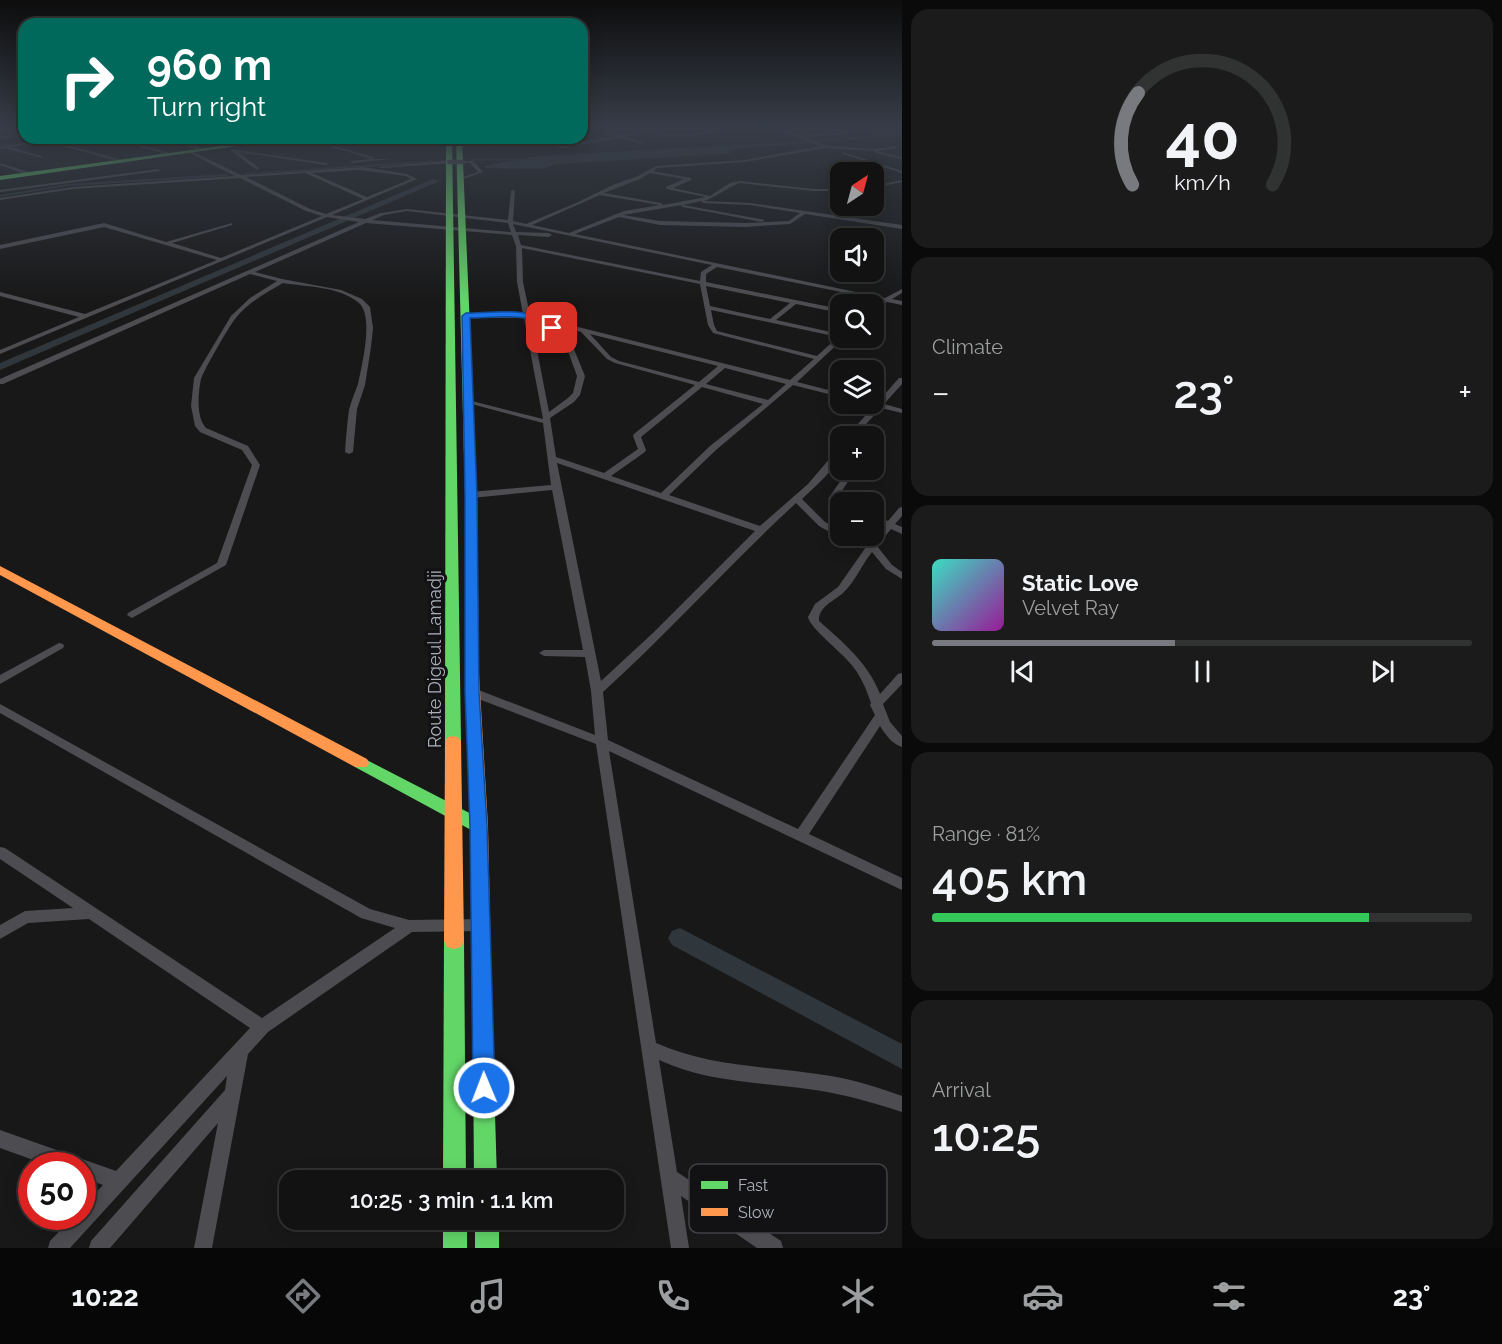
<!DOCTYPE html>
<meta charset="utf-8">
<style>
:root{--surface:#121212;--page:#1b1b1b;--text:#f1f3f6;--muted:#9c9e9f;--line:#313232;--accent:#787a7f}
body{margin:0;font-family:Raleway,sans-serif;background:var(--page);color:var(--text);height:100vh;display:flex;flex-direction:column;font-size:22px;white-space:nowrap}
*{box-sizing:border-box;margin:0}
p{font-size:20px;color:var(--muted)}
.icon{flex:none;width:33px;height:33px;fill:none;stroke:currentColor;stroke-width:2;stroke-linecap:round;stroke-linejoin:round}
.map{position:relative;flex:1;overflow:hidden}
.sheet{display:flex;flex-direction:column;gap:9px;padding:9px;background:#0a0a0a;width:600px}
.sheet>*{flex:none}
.guide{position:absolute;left:18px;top:18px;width:570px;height:126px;border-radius:18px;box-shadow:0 3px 15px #0003,0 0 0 2px var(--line);background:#00695c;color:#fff;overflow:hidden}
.needle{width:39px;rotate:36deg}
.tools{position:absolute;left:830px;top:162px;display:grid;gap:12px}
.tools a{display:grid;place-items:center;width:54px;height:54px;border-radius:12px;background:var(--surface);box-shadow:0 3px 15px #0003,0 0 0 2px var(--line);font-size:30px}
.speed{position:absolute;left:18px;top:1152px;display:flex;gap:12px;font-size:30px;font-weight:700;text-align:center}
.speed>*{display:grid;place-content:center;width:78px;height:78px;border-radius:50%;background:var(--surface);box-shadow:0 3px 15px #0003,0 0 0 2px var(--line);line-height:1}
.speed .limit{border:9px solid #d22;background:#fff;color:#111}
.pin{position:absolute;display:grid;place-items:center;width:51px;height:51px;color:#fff;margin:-26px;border-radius:12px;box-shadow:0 3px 9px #0006}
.me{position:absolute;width:66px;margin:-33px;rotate:359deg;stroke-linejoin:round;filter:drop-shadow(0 0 4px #0008)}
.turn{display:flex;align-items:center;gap:21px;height:126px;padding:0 30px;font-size:27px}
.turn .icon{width:78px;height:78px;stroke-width:2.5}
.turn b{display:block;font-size:42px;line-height:51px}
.big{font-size:45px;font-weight:600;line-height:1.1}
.sheet .widget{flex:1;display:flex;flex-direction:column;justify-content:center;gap:9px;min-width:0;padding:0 21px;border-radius:18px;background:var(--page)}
.sheet .dial{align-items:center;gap:0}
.dial svg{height:156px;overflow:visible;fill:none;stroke:var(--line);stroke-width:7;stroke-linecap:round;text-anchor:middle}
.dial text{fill:var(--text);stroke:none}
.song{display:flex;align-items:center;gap:18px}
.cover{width:72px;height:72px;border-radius:9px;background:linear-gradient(135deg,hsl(170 70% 55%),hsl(300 70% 35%))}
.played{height:6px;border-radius:3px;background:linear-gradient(90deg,var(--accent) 45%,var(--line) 45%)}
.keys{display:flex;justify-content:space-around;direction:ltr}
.heat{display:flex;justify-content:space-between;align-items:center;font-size:33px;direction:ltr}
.charge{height:9px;border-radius:4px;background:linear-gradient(90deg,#34c759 81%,var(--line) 0)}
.trip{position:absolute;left:279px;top:1170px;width:345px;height:60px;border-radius:18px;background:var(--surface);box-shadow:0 3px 15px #0003,0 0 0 2px var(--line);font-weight:600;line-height:60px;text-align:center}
.dock{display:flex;height:96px;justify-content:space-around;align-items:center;background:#070707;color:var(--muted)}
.dock .icon{width:42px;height:42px}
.dock .active{color:var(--accent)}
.dock b{font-size:27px;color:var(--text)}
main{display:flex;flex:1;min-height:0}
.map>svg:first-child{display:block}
.water{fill:#30373c}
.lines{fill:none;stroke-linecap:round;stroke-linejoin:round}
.stream{stroke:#30373c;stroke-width:1.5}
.canal{fill:#30373c;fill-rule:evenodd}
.river{fill:#30373c;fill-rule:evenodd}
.street{fill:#4d4d51;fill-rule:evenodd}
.fast{fill:#63d668;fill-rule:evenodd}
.slow{fill:#ff974d;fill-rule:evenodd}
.street-bridge{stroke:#4d4d51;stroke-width:4.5}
.route{fill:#1a73e8;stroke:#114b97;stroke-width:1.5}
.labels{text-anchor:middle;stroke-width:6;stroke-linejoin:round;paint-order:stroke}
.street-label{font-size:18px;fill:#abafb7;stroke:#121214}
.key{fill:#121214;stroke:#404145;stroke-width:1.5}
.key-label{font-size:16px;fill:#abafb7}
</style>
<main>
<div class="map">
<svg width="902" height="1248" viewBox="0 0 902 1248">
<rect width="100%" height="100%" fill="#181818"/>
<path class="water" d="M 791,142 L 728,150 L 732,153 L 726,154 L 555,164 L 542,169 L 486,168 L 484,166 L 537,156 Z"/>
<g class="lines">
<path class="stream" d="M 862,129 L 888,133"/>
<g class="canal">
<path d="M 470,159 L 530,159 L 532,160 L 469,161 Z"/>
<path d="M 444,160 L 445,162 L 247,174 L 245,173 Z"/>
<path d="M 227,174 L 228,176 L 68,186 L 0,197 L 0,195 L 68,184 Z"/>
</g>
<g class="river">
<path d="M 899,133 L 901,136 L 769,146 L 766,144 Z"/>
<path d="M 433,179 L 440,181 L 0,370 L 0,363 Z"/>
<path d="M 680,928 L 902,1044 L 902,1069 L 672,945 L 668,938 L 672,931 Z"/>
</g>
<g class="street">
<path d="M 0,127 L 24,133 L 24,135 L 0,139 L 0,137 L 20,134 Z"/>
<path d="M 582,127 C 595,127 607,135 620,135 C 637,135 654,127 672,127 L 624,137 L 644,142 L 643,144 L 619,138 L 562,148 L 533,140 L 494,147 L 492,146 L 528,139 L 527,138 L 536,138 L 562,146 L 614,136 Z"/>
<path d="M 730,127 L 740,127 L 689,137 L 647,135 L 689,135 Z"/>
<path d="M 771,127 L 777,127 L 801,136 L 803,135 L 839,133 L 859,127 L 866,127 L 839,135 L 803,137 L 827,146 L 874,149 L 896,146 L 897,148 L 877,151 L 902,157 L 902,159 L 875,153 L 875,151 L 825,148 L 745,162 L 657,168 L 653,171 L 691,178 L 691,180 L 673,188 L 710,196 L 730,183 L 740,181 L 813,189 L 840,189 L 840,191 L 813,191 L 740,183 C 727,187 717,197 704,201 L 750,203 L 902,225 L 902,229 L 805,214 L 790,224 L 745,227 L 660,225 L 619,217 L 575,234 L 885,298 L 902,289 L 902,293 L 892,299 L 902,301 L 902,305 L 887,302 L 873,312 L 873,307 L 881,300 L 717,267 L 706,274 L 706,282 L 840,309 L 840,313 L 796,304 L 776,320 L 840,334 L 840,338 L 844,338 L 797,382 L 840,393 L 840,397 L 793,385 L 716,450 L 669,495 L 760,526 L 808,484 L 837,450 L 840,450 C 840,467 814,487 802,499 L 825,522 L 840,530 L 840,536 L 851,536 L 870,542 L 884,526 L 873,520 L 873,514 L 888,521 L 899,508 L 902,507 L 902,516 L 895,524 L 902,527 L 902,534 L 891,529 L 877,546 L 892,565 L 902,572 L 902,579 L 886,569 L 872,552 C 862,564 855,582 843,593 C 834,601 818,607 819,621 C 843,642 868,663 880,694 L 898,674 L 902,673 L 902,684 L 883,704 L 890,722 L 902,736 L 902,747 C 892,744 885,734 880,726 L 809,834 L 902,878 L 902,890 L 609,751 L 656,1043 C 712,1068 772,1066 831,1076 C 856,1080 879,1088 902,1096 L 902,1112 C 871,1102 841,1093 808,1089 C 758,1082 706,1082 659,1060 L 677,1172 L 781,1241 L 783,1248 L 757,1248 L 681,1196 L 689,1248 L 671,1248 L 596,744 L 468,695 L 466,692 L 472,688 L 476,689 L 595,735 L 591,691 L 585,657 L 544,656 L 539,653 L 544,650 L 583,650 L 552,490 L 471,498 L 467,495 L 471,492 L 551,485 L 543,423 L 464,402 L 468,400 L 543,419 L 524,318 L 466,318 L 463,316 L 466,314 L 523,314 L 517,282 L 516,246 L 512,235 L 366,223 L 255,272 L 282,279 L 341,290 L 362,299 L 370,307 L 373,328 L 371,347 L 365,385 L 357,409 L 353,452 L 349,454 L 345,452 C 346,438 347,424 349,410 C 351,401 355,393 358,384 C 362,366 374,316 359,303 C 339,286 307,287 283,283 C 266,293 247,303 235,319 C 228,328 204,370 201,379 C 198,393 196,418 206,428 L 248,446 L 260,465 L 226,565 L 132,618 L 127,615 L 128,613 L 217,563 L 252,465 L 242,450 L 200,432 L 195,426 L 191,406 L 194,378 L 231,316 L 250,298 L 277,281 L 250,274 L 3,384 L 0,384 L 0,379 L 359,222 L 327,217 L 0,354 L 0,350 L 79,317 L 0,296 L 0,292 L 85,314 L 217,260 L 104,227 L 0,249 L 0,245 L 104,223 L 166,242 L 232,223 L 232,225 L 172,243 L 221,258 L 322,216 L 306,211 L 240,178 L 73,189 L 0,200 L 0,198 L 73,187 L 235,176 L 190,153 L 191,151 L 241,175 L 364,167 L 407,174 L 417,179 L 332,215 L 365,219 L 381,213 L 407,209 L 508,220 L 511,191 L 513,190 L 515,191 L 513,221 L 526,224 L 576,203 L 615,184 L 636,177 L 656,166 L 745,160 L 821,146 ZM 359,170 L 406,176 L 411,179 L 367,197 L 312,173 ZM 305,173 L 363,199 L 326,214 L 310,209 L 246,177 ZM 650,173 L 684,179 L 666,187 L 666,189 L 706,197 L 663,205 L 661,203 L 604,193 L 640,179 ZM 600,195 L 660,205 L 624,211 L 569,233 L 532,225 ZM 701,201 L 703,203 L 750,205 L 800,213 L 789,221 L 745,223 L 660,221 L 623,215 L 682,205 L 681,206 L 683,207 L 762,222 L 765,220 L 683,205 ZM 407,211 L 508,223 L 511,232 L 372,220 L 384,215 ZM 513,224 L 712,265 L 701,272 L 700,281 L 521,245 L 518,235 L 549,237 L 552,235 L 549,233 L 516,232 ZM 522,248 L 700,284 L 708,325 L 713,333 L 814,359 L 790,380 L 530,315 L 523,282 ZM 706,286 L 790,303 L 770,319 L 710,306 ZM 711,310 L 838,337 L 817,356 L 717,331 L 714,325 ZM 531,319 L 545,323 L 565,343 L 577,376 L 573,393 L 568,398 L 549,412 ZM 553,325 L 581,332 L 607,359 L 615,363 L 695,385 L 634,434 L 633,436 L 638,449 L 604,473 L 556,457 L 550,418 L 574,402 L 580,395 L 585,376 L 571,342 ZM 590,334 L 718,366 L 699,382 L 619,361 L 611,357 ZM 725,368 L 786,384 L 768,400 L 706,384 ZM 702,387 L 763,404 L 710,446 L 661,493 L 611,476 L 645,452 L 646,450 L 641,437 ZM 557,463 L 755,531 L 654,632 L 601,681 ZM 796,503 L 819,526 L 840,538 L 866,547 L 838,587 L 815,604 L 808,617 C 810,628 840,651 849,662 C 860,674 866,688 871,703 L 870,705 L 875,715 L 798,829 L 608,740 L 603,692 C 670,631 730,564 796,503 Z"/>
<path d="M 37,138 L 43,138 L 125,161 L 121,162 L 45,141 L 10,147 L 42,156 L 41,158 L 5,148 L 0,149 L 0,147 L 40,140 Z"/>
<path d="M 107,138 L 114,138 L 173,154 L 171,155 Z"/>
<path d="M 157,138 L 164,138 L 208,150 L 206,151 Z"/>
<path d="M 220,138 L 229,138 L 255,143 L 253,144 Z"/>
<path d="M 302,138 L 308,138 L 373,157 L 373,159 L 392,159 L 352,163 L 350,161 L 372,159 Z"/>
<path d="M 380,138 L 393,140 L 414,138 L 393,142 Z"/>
<path d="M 464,138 L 472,138 L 465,140 L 463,139 Z"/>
<path d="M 231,149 L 326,163 L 328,164 L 326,165 L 238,152 L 259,168 L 257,170 L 231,151 Z"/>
<path d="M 843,152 L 902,171 L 902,173 L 843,154 Z"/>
<path d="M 449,161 L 451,163 L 380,168 L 378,167 Z"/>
<path d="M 461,161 L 473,161 L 483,172 L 460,180 L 460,178 L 478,172 L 470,163 L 461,163 Z"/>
<path d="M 0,163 L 32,173 L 32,174 L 28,175 L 0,165 Z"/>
<path d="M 158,169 L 160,171 L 0,192 L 0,190 Z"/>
<path d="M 902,180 L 902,182 L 873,188 L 873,186 Z"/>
<path d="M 899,378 L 902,378 L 902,384 L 884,404 L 902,409 L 902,413 L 881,408 L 855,436 L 847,436 L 874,406 L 870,404 L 873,404 L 873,402 L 877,403 Z"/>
<path d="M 848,470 L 856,470 L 837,498 L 844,502 L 840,502 L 840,505 L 828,499 Z"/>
<path d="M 59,643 L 63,644 L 64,646 L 63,648 L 0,684 L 0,675 Z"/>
<path d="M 0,704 L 370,909 L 409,920 L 481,919 L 486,921 L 488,925 L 486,929 L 481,931 L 412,932 L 268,1032 L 248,1054 L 212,1248 L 194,1248 L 218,1123 L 110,1248 L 89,1248 L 91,1241 L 225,1090 L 227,1076 L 70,1248 L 48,1248 L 50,1241 L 74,1216 L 82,1216 L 82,1207 L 103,1185 L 82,1177 L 82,1166 L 50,1166 L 0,1148 L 0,1130 L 116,1171 L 250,1028 L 89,919 L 28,923 L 0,939 L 0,925 L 25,911 L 73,908 L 0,859 L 0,847 L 5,848 L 262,1018 L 395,928 L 361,918 L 0,713 Z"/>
</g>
<g class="fast">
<path d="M 279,138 L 293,138 L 0,180 L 0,176 Z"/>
<path d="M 446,138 L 452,138 L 461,741 L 458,745 L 448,745 L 445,741 Z"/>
<path d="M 456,138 L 462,138 L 477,495 L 479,674 L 472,679 L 465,674 L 465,495 Z"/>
<path d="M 361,757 L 485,821 L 488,826 L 485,831 L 479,832 L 473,831 L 355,767 L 353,763 L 355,759 Z"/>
<path d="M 454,933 L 461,935 L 464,941 L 466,1180 L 443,1180 L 444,941 L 447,935 Z"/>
<path d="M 483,1038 L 490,1041 L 493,1048 L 497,1180 L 474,1180 L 473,1048 L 476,1041 Z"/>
<rect x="443" y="1220" width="24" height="28"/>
<rect x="475" y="1220" width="24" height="28"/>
</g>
<g class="slow">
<path d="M 0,566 L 367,759 L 369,763 L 367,767 L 355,767 L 0,575 Z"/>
<path d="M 472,669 L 479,674 L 488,826 L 493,1048 L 490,1055 L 483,1058 L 476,1055 L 473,1048 L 470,826 L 465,674 Z"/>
<path d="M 453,736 L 458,737 L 461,741 L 464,941 L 461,947 L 454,949 L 447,947 L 444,941 L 445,741 L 448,737 Z"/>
</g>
<path class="street-bridge" d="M 449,162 L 463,162"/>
</g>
<linearGradient id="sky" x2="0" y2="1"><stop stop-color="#0d0d0d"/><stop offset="0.42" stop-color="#373d48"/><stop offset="1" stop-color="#373d48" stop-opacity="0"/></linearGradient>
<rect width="902" height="302" fill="url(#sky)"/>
<path class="route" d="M 466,313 C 492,313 537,305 556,328 L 549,330 C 531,311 494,318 470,318 L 477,495 L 479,692 L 487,826 L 495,1088 L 492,1095 L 484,1098 L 476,1095 L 473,1088 L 470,826 L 465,692 L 465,495 L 462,316 Z"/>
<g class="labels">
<g class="street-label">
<text transform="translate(435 659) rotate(-90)" y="6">Route Digeul Lamadji</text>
</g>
</g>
<rect x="689" y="1164" width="198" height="69" rx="9" class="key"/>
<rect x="701" y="1181" width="27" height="8" fill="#63d668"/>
<rect x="701" y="1208" width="27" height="8" fill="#ff974d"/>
<g class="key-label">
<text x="738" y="1191">Fast</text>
<text x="738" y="1218">Slow</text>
</g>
</svg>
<div class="tools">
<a><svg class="needle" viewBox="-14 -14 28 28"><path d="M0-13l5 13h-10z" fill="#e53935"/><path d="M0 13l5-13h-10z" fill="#9c9e9f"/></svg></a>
<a><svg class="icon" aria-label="sound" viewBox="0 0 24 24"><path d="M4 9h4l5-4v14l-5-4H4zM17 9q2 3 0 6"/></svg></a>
<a><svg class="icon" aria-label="search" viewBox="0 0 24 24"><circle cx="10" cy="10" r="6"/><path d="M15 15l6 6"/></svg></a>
<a><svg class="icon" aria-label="layers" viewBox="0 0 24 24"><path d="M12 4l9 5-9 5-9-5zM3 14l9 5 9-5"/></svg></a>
<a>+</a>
<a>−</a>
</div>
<div class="speed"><div class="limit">50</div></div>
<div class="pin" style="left:552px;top:328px;background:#d93025"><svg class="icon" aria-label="arrive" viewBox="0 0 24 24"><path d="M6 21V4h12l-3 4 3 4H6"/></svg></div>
<svg class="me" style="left:484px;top:1088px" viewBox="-20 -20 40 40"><circle r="17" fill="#1a73e8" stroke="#fff" stroke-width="3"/><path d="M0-11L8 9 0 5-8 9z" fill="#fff"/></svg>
<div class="trip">10:25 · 3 min · 1.1 km</div>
<div class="guide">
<div class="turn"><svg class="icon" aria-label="right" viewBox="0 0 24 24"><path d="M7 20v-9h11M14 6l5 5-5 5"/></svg><div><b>960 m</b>Turn right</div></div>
</div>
</div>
<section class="sheet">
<div class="widget dial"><svg viewBox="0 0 100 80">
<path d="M14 69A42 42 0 1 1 86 69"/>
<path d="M14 69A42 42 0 0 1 17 22" stroke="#787a7f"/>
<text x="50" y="56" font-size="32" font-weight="700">40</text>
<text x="50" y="72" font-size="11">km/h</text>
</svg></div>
<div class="widget"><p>Climate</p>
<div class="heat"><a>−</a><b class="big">23°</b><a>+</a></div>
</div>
<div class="widget">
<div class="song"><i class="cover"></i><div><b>Static Love</b><p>Velvet Ray</p></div></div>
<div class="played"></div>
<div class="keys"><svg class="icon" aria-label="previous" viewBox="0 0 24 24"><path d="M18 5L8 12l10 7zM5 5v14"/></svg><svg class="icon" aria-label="pause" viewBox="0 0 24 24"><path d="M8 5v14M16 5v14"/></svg><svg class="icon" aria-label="next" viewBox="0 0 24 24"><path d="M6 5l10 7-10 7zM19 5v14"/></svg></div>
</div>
<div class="widget"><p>Range · 81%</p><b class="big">405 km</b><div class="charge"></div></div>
<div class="widget"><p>Arrival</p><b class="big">10:25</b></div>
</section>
</main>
<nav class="dock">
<b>10:22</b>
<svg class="icon active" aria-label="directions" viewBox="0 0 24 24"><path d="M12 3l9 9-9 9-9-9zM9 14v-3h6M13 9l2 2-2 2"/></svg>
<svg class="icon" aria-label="music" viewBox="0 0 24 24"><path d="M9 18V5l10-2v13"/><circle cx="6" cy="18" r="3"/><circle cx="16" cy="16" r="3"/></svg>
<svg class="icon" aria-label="phone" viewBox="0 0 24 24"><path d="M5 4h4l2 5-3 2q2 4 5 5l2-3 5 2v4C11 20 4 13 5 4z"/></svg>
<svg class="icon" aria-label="climate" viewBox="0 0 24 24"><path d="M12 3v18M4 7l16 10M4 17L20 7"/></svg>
<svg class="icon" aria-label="car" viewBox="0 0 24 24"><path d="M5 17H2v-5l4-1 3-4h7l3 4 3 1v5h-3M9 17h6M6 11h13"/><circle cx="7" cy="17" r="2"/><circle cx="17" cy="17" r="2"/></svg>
<svg class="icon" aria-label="filters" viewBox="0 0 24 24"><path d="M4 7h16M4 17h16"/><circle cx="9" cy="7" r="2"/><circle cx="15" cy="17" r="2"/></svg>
<b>23°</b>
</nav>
